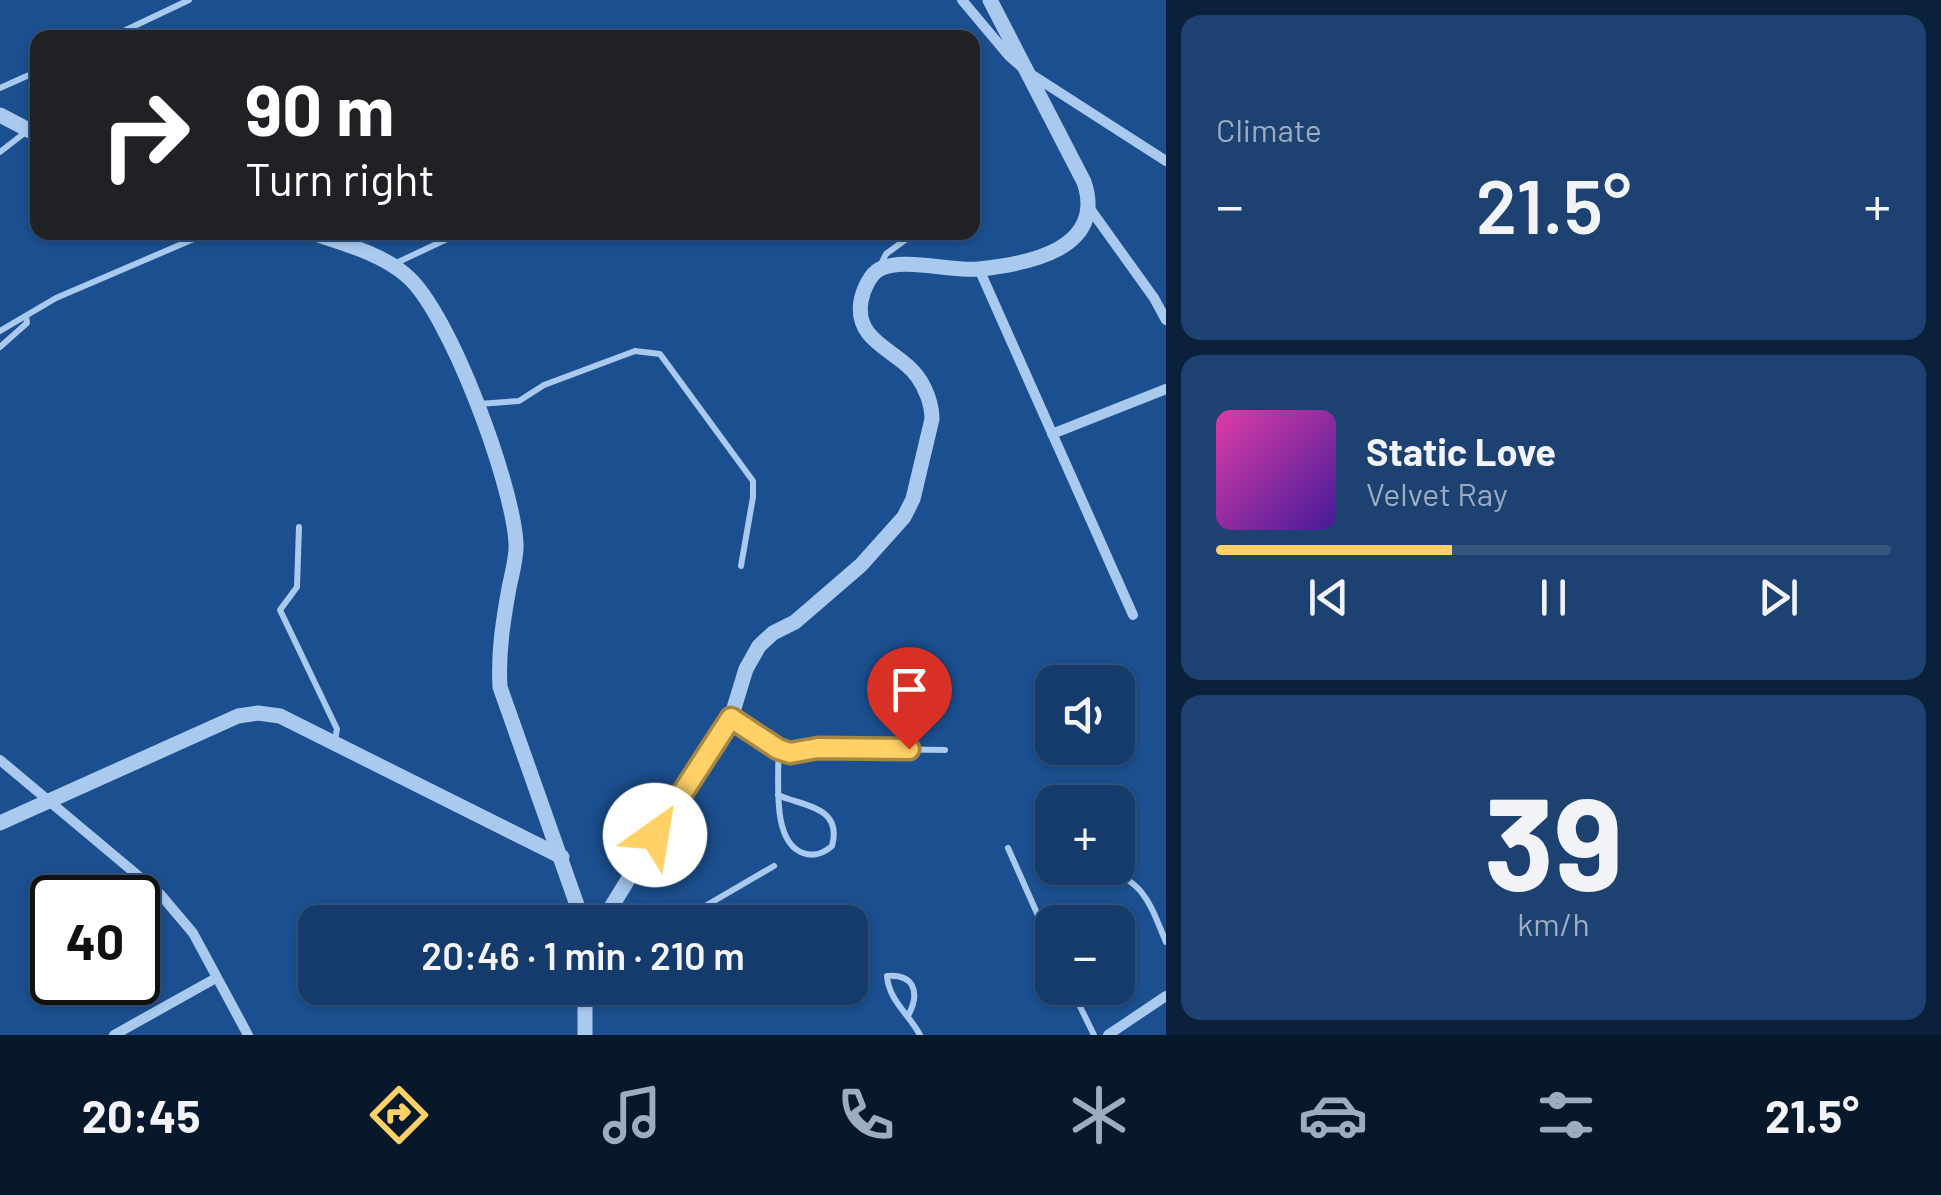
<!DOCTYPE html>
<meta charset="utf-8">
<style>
:root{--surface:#143b6b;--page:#1d4271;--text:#f1f3f6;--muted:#9dadc1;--line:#33557e;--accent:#ffd166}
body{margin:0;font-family:Barlow,sans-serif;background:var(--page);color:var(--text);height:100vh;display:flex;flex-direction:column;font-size:38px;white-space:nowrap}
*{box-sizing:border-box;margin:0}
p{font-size:32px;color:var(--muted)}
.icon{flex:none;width:55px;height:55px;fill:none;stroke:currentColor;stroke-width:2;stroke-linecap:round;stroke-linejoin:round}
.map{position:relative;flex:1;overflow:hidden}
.panel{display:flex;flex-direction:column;gap:15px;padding:15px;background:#0b203b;width:775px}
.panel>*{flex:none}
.banner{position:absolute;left:30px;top:30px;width:950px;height:210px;border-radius:20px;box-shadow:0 2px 8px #0004,0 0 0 2px var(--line);background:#202124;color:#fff;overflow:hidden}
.tools{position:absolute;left:1035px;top:665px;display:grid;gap:20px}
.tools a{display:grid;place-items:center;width:100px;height:100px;border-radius:20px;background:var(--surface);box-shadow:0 2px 8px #0004,0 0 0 2px var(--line);font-size:50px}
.speed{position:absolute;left:30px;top:875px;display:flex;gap:20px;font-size:50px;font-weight:700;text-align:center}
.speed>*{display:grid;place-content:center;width:130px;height:130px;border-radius:50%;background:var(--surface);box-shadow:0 2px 8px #0004,0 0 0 2px var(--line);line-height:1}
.speed .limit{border:5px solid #111;border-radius:15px;background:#fff;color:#111}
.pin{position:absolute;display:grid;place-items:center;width:85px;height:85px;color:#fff;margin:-102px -42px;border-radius:50% 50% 50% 0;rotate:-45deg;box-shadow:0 0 10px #0007}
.pin .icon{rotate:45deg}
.me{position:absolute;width:110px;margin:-55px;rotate:32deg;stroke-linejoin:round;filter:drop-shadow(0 0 8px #0008)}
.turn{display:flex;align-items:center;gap:35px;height:210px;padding:0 50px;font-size:45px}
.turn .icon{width:130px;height:130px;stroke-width:2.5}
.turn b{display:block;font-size:70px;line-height:85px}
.big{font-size:75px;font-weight:600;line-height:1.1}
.panel .card{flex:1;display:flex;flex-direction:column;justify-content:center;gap:15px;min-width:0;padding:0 35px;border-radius:20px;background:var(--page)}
.panel .dial{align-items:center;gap:0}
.dial b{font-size:130px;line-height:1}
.song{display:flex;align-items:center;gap:30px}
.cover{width:120px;height:120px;border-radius:15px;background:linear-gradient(135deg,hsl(320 70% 55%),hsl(260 70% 35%))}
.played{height:10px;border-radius:5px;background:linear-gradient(90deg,var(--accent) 35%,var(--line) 35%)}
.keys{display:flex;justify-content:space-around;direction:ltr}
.heat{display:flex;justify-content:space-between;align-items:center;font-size:55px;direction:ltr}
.trip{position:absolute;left:298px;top:905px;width:570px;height:100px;border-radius:20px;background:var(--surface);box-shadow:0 2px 8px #0004,0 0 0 2px var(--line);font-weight:600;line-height:100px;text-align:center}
.menu{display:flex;height:160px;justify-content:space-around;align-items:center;background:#08182b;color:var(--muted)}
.menu .icon{width:70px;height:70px}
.menu .current{color:var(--accent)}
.menu b{font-size:45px;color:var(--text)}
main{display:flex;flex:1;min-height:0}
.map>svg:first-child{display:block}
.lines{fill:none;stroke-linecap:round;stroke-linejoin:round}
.service{stroke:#a9c9ee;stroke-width:6}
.minor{stroke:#a9c9ee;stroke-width:10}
.tertiary{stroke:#a9c9ee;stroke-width:15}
.route-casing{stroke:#a68842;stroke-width:25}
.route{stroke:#ffd166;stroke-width:18}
</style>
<main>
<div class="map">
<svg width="1166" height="1035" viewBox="0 0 1166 1035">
<rect width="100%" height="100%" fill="#1b4f8f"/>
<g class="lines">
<g class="service">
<path d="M 109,38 L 189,0"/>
<path d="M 0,88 L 38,71"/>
<path d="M 0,152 L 27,131"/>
<path d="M 394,264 L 462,232"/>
<path d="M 879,268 L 886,254 L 916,232"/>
<path d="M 0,331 L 56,298 L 210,232"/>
<path d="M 0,347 L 27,323 L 26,316"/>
<path d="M 478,404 L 519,401 L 544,385 L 635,351 L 660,354 L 753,481 L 753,497 L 741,566"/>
<path d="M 299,527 L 297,587 L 280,610 L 337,729 L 335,740"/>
<path d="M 732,718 L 778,749 L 790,753 L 818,748 L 945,750"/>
<path d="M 778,749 C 780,776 770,841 803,853 C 814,857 824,853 832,846 C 843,806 802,806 778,795"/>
<path d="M 1046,815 L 1052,837"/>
<path d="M 1008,848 L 1052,947"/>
<path d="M 1104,868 C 1146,884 1149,902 1166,942"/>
<path d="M 678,922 L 774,866"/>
<path d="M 1071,988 L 1094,1035"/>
<path d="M 909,1014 C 920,992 914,974 887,976 C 889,1001 909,1014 920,1035"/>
</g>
<g class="minor">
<path d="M 962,0 L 1009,56 L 1026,71 L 1166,161"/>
<path d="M 1088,206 L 1154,298 L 1166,320"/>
<path d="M 979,269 L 1133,615"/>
<path d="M 1052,434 L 1166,389"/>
<path d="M 0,760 L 160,894 L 193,933 L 248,1035"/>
<path d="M 114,1035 L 216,978"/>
<path d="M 1108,1035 L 1166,996"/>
</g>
<g class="tertiary">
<path d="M 0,115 L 38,135"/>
<path d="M 309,232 C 342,243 381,253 407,276 C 450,313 513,485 516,543 C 517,557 512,573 509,588 C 503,622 498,652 500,687 L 583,922"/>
<path d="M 0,823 L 238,716 L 258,713 L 280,716 L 562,857"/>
<path d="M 602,922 L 696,769 L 731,718 L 746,669 L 759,646 L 773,633 L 795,622 L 861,565 L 904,517 L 913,499 L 932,419 C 932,405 926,388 917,376 C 899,350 854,343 861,301 C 863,290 870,274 880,269 C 903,257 953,272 979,269 C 1028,264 1107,249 1084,182 L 990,0"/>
<path d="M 585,1035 L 585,988"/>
</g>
</g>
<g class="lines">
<g class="route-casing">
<path id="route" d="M 655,835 L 731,718 L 778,749 L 790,753 L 818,748 L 909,749"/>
</g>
<use href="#route" class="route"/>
</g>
</svg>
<div class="tools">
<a><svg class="icon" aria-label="sound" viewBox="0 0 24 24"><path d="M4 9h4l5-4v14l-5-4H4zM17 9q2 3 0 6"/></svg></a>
<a>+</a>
<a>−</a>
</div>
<div class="speed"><div class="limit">40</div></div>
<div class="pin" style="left:909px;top:749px;background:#d93025"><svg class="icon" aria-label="arrive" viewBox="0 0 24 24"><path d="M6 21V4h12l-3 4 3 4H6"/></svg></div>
<svg class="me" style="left:655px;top:835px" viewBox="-20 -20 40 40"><circle r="19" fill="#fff"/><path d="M0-13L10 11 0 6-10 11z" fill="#ffd166"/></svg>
<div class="trip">20:46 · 1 min · 210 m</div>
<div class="banner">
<div class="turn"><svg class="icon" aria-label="right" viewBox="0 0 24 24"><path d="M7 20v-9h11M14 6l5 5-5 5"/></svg><div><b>90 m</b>Turn right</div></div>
</div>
</div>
<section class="panel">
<div class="card"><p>Climate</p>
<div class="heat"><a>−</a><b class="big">21.5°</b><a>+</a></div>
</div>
<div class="card">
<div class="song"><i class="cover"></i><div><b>Static Love</b><p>Velvet Ray</p></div></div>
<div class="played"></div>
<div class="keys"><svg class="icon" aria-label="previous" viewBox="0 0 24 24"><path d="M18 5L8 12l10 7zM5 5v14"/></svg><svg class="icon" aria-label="pause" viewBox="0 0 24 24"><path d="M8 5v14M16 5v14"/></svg><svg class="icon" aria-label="next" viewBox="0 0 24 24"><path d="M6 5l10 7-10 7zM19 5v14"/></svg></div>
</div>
<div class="card dial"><b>39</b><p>km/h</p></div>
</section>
</main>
<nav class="menu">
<b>20:45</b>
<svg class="icon current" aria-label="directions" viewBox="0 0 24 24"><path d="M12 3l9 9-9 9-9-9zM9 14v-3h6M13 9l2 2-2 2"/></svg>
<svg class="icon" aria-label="music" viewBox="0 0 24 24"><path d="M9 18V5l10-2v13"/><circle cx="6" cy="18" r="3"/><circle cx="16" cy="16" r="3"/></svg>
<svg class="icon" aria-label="phone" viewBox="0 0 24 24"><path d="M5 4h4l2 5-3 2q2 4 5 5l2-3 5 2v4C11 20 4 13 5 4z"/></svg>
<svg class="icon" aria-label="climate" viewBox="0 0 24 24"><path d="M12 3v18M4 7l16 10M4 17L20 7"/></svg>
<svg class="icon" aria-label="car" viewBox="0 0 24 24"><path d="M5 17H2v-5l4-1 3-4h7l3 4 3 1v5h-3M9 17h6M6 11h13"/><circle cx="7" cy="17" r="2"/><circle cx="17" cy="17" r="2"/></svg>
<svg class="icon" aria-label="filters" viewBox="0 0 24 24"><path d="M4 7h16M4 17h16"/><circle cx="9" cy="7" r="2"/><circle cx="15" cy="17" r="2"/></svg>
<b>21.5°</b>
</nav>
